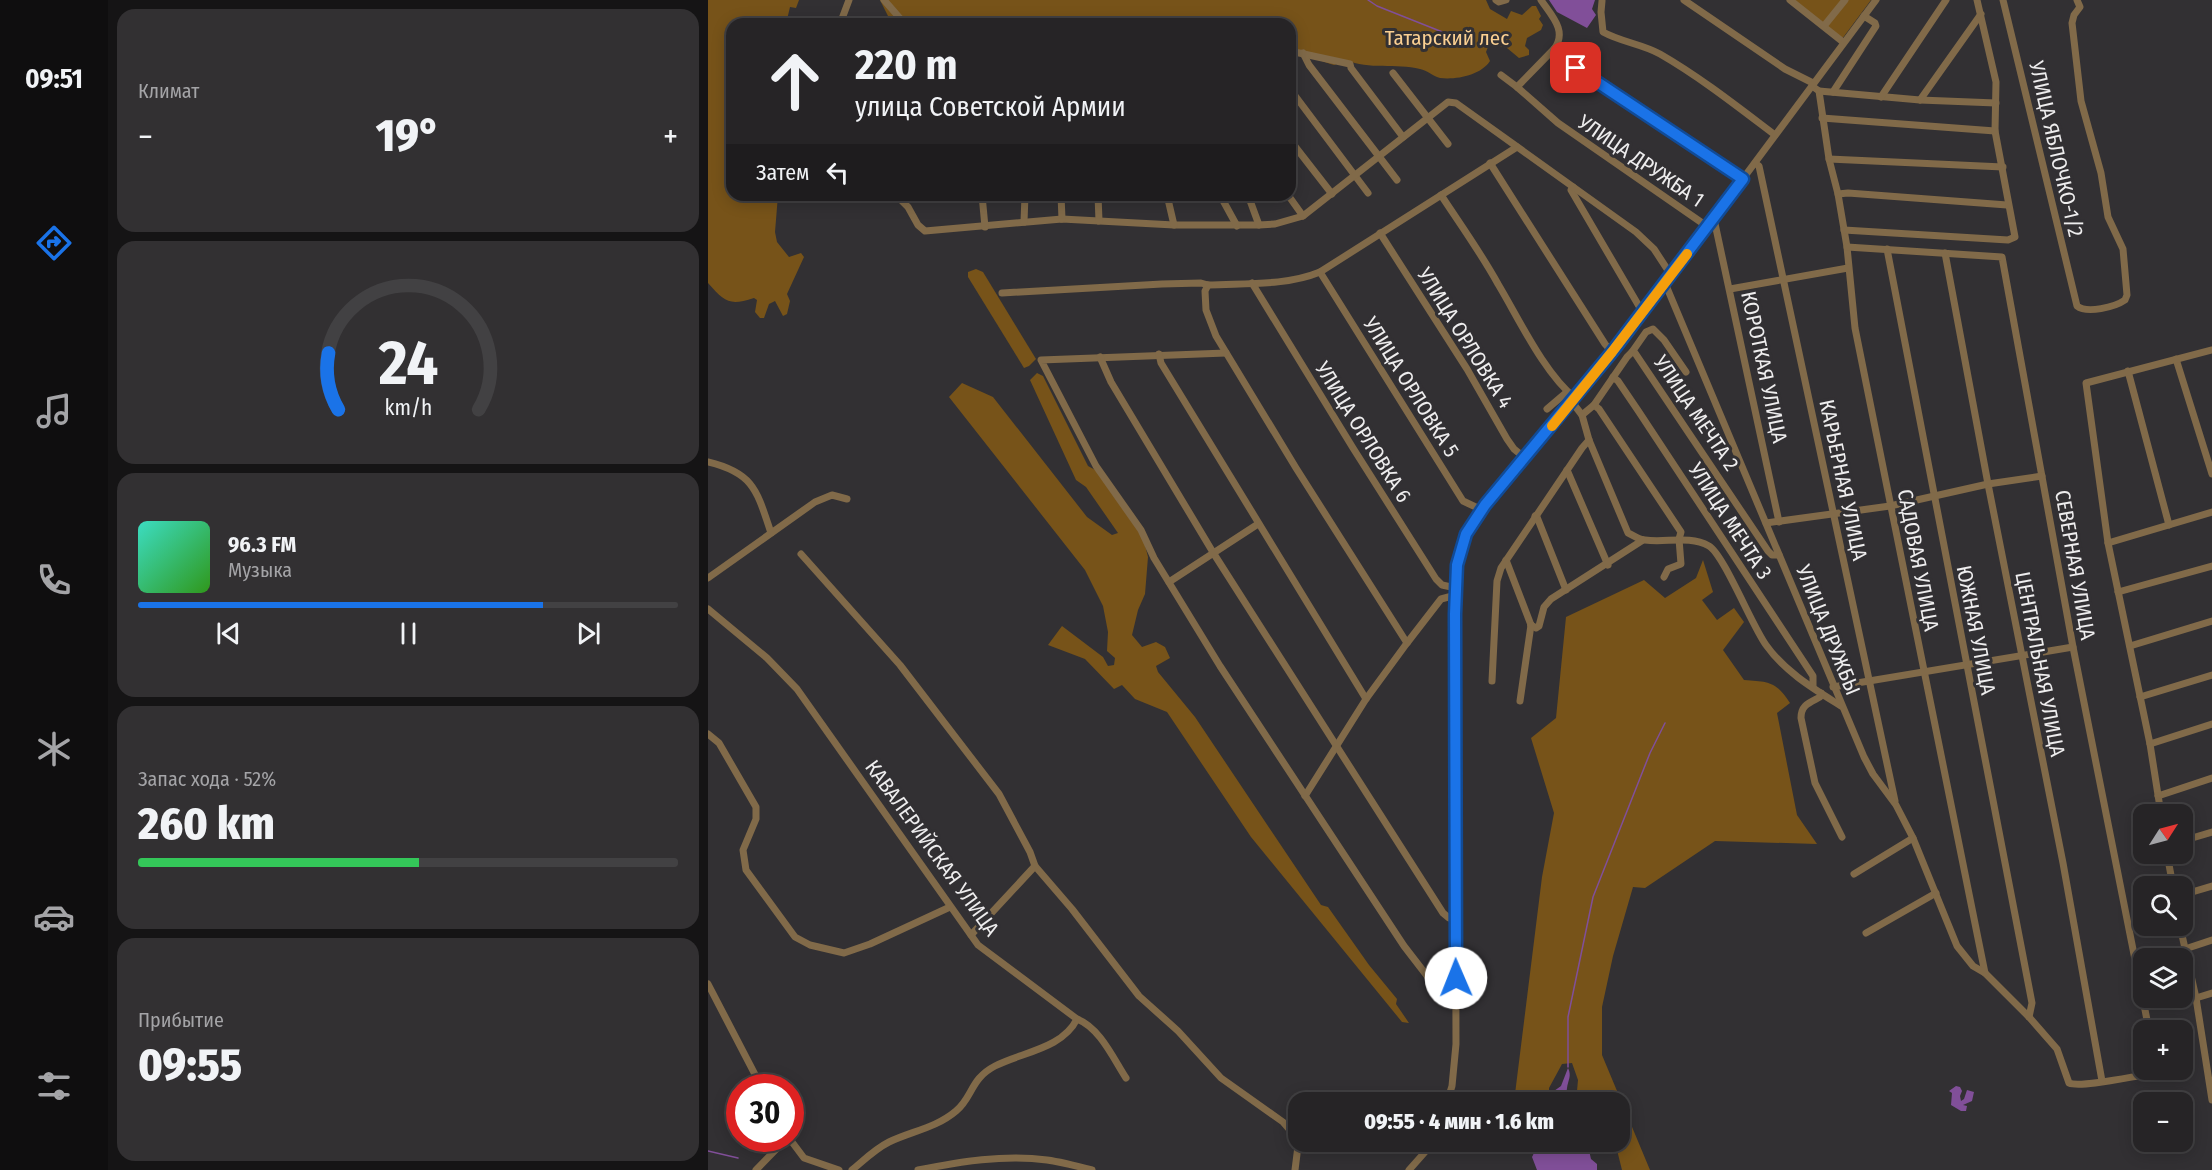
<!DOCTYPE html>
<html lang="ru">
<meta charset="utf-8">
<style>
:root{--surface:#262426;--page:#323032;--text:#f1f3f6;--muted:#a4a4a7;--line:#424143;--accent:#1a73e8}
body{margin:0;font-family:"Fira Sans Condensed",sans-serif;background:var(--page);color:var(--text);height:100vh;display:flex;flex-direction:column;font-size:22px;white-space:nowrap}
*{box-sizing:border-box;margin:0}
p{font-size:20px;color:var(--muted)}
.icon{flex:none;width:33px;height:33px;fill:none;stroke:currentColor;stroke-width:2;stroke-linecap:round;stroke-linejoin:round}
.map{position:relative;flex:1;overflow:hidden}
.drawer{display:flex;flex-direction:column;gap:9px;padding:9px;background:#151415;width:600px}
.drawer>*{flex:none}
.guide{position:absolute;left:18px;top:18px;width:570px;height:183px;border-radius:18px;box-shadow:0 3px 15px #0003,0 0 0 2px var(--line);background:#262426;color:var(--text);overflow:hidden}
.needle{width:39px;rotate:54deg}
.controls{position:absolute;left:1425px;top:804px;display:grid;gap:12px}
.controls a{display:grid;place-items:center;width:60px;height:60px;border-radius:12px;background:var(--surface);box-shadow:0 3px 15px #0003,0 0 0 2px var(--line);font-size:30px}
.speed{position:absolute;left:18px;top:1074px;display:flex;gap:12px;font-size:30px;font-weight:700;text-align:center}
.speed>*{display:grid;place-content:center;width:78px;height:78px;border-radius:50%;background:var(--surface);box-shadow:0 3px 15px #0003,0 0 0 2px var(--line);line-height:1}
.speed .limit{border:9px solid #d22;background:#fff;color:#111}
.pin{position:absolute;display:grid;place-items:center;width:51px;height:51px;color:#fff;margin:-26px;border-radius:12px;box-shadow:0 3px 9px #0006}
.me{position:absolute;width:66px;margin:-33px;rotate:359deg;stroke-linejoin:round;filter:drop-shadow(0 0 4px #0008)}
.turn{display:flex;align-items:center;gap:21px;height:126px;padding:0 30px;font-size:27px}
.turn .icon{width:78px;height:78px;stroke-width:2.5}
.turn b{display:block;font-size:42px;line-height:51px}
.then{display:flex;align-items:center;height:57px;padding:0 30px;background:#0003;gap:12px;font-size:22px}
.big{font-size:45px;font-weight:800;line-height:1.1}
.drawer .widget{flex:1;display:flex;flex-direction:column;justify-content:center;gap:9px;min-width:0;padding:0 21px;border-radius:18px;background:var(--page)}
.drawer .dial{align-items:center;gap:0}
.dial svg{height:156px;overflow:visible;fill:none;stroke:var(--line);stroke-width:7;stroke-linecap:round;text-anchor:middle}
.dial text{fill:var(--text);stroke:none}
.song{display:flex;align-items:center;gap:18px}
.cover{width:72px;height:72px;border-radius:9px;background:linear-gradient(135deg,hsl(170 70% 55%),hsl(110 70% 35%))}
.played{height:6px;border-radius:3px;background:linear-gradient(90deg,var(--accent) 75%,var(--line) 75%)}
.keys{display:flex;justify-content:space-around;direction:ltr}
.heat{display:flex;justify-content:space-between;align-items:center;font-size:33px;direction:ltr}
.charge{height:9px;border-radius:4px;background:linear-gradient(90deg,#34c759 52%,var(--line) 0)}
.trip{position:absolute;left:580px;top:1092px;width:342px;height:60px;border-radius:18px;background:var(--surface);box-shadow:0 3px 15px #0003,0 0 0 2px var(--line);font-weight:800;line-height:60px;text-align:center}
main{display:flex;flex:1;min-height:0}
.tab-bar{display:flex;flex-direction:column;width:108px;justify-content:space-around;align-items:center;background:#0f0e0f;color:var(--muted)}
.tab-bar .icon{width:42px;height:42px}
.tab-bar .active{color:var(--accent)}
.tab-bar b{font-size:27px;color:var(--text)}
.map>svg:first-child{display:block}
.green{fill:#775319}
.water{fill:#814f99}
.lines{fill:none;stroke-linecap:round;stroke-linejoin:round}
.stream{stroke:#814f99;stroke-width:1.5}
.minor{stroke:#816a49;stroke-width:7}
.route-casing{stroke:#114b97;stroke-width:15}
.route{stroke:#1a73e8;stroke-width:10}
.slow{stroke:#f59e0b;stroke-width:10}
.labels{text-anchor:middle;stroke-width:6;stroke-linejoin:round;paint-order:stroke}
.park-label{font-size:21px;fill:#fbd092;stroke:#323033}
.street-label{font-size:21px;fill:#eeedee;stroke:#323033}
</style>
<main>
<nav class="tab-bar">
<b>09:51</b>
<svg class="icon active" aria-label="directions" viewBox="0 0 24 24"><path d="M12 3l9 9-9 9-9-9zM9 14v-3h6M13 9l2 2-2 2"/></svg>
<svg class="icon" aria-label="music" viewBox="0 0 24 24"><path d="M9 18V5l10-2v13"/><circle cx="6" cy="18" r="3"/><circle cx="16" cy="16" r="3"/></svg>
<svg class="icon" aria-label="phone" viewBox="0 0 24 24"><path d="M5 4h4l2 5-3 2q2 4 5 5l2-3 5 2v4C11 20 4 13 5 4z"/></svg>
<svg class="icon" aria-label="climate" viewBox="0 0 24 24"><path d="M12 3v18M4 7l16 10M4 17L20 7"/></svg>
<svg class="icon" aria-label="car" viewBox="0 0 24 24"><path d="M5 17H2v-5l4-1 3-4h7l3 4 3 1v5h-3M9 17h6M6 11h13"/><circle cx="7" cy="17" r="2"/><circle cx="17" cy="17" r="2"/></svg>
<svg class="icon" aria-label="filters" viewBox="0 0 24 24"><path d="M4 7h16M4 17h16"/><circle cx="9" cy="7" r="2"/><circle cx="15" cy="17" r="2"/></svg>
</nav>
<section class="drawer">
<div class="widget"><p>Климат</p>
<div class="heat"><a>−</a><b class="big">19°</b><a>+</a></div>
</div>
<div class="widget dial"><svg viewBox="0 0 100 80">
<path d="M14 69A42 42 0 1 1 86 69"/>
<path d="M14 69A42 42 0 0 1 9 40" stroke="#1a73e8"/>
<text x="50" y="56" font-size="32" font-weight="700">24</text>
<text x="50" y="72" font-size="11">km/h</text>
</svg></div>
<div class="widget">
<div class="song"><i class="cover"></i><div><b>96.3 FM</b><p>Музыка</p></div></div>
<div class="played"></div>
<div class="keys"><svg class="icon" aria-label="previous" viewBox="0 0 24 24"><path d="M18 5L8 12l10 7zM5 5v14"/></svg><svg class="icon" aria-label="pause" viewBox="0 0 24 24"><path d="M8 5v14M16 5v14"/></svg><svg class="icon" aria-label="next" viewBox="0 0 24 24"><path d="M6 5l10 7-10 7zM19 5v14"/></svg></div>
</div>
<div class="widget"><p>Запас хода · 52%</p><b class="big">260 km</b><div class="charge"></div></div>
<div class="widget"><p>Прибытие</p><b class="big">09:55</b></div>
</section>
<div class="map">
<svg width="1504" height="1170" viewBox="0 0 1504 1170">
<rect width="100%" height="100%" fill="#323033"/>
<g class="green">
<path d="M 0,0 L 91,0 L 88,8 L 82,7 L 78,24 L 24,24 L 24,195 L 70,195 L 67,232 L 69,242 L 81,257 L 93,253 L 96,257 L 79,294 L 82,301 L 79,314 L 75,316 L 67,301 L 61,304 L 56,318 L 52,318 L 47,312 L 49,300 L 46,298 C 21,306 17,302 0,283 Z"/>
<path d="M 172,0 L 778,0 L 782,9 L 799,19 L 803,11 L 814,15 L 824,6 L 828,6 L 833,16 L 831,19 L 835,25 L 833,30 L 819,38 L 817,46 L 821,50 L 821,55 L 811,58 L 799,48 L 784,44 L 780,47 L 778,52 L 782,61 C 773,75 749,80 732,78 C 726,77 719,70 712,69 C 688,63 661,70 638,60 L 626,65 C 610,61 598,52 582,49 L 582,24 L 184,24 Z"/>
<path d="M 1086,0 L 1163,0 L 1134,39 Z"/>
<path d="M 268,269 L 275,272 L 328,359 L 321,366 L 316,368 L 260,277 L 260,272 Z"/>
<path d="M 329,373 L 335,376 L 380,466 L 391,472 L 422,516 L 436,541 L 440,557 L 437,594 L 430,610 L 424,635 L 434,647 L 448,642 L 457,647 L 462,658 L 448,666 L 450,672 L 487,717 L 613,905 L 620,907 L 661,965 L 689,999 L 688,1004 L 701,1023 L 694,1022 L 543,837 L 459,712 L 427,699 L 414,685 L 406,689 L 377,659 L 340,645 L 354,626 L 395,657 L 400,666 L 406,665 L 407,658 L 399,651 L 400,632 L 395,606 L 377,570 L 241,397 L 254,383 L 285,397 L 379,517 L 404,535 L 410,533 L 378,487 L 368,480 L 322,380 Z"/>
<path d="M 995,560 L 1005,592 L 994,600 L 1009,620 L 1026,608 L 1036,622 L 1015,650 L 1036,680 C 1061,682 1068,681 1082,703 L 1069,713 L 1089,815 L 1109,844 L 1007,841 L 937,888 L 925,887 L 905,956 L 894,1007 L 894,1055 L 942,1170 L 914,1170 L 907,1142 L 912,1142 L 912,1102 L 868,1102 L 870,1080 L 864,1063 L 854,1064 L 841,1088 L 841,1102 L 806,1102 L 834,877 L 846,813 L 823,738 L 848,718 L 858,617 L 936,580 L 957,598 L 988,578 Z"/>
</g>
<g class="water">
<path d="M 841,0 L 887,0 L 884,9 L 888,15 L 879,28 L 849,12 Z"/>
<path d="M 860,1068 C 864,1076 860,1080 859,1088 C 858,1094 860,1097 857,1102 L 848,1102 L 851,1098 L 850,1095 L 845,1095 L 846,1091 L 853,1086 Z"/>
<path d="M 1248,1086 L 1252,1087 L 1254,1091 L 1252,1096 L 1253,1101 L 1256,1099 L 1259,1090 L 1266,1092 L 1264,1101 L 1255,1105 L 1259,1106 L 1258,1111 L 1253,1111 L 1243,1105 L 1244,1093 L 1241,1091 Z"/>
<path d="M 832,1142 L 879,1142 L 883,1159 L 889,1164 L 889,1170 L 829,1170 L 824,1157 L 827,1151 L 834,1150 Z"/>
</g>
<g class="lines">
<g class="stream">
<path d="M 660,0 L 669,6 L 752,39"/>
<path d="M 860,1067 L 860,1017 L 885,897 L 942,753 L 957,723"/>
<path d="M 0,1151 L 30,1158"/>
</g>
<g class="minor">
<path d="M 176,0 L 197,24"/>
<path d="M 788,0 L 791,2 L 798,0"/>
<path d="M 833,0 C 843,15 860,31 846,49 L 869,68 L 1035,179"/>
<path d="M 976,0 L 1077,69 L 1105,83"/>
<path d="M 1082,0 L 1135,42"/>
<path d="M 1295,0 L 1369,306 C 1379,314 1407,307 1417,300 L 1419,295 L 1415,249 L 1400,217 L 1393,173 L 1373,101 L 1364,23 L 1366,15 L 1372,7 L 1369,0"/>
<path d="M 894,1 L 893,12 L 895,32 C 913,42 934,44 952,54 C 992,77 1030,107 1067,135"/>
<path d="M 132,24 L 141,0"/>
<path d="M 1116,26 L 1137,0"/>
<path d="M 582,51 L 642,64 L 643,68 L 695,137"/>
<path d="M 595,53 L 601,65 L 689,180"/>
<path d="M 685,73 L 740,144"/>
<path d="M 793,75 L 809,87 L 850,123 L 1000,227"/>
<path d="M 1104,86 L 1111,91 L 1121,159 L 1130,194 L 1139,247 L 1147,328 L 1277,973 L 1321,1017 L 1349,1049 L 1361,1083 C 1373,1088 1426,1076 1442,1074 L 1448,1070"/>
<path d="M 809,87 L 846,49"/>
<path d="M 582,89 L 660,193"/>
<path d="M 1111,91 L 1212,100 L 1288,103"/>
<path d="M 1125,92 L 1168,26 L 1167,23 L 1156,16"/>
<path d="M 1173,97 L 1238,0"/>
<path d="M 1212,100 L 1273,14"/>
<path d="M 1114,118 L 1287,131"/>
<path d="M 582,140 L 624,194"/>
<path d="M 1121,159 L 1295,167"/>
<path d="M 782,163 L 897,344 L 904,352"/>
<path d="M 1047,163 L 1051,166 L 1187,801"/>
<path d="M 865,187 L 863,190 L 935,313"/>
<path d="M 1130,194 L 1140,193 L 1299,205"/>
<path d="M 188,195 L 200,207 L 210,225 L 217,231 L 354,219 L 466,225 L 551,225 L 567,224 L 595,216 L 740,102 L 748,103 L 928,232 L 946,249 L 963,275"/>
<path d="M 274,195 L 277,227"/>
<path d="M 353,195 L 354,219"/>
<path d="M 390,195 L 391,221"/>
<path d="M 459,195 L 466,225"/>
<path d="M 512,195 L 529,226"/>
<path d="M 540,195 L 551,225"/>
<path d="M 580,195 L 595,216"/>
<path d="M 733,195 C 752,224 773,253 790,284 C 811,319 836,373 867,398"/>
<path d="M 1006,219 L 1071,522"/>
<path d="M 316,222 L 317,195"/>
<path d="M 1136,230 L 1300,240 L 1307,237 L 1287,131 L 1288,82 L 1269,0"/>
<path d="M 672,233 L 759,369 L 799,439 L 806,449 L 817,458"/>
<path d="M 1139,247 L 1294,257 L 1365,647 L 1441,1030"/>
<path d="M 1179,249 L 1324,1003 L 1321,1017"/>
<path d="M 1237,253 L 1280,484 L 1355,863 L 1394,1081"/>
<path d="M 612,272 L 755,501 L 774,510"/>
<path d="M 544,283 L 645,448 L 728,579 L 734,585 L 748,588"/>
<path d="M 957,283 L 1156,757 L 1165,774 L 1188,805 L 1205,838 L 1249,946 L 1265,966 L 1277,973"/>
<path d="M 500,285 L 497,291 L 498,310 L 508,336 L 588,468 L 699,643"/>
<path d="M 1022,289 L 1140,268"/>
<path d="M 294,293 L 454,284 L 493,283 L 500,285 C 537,283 578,286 612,272 L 809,147"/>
<path d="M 924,352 L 938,332 L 945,329 L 956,340 L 978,372"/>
<path d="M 518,353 L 333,360 L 388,466 L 433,530 L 446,558 L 512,666 L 696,946 L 723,981 L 733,982 L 748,978"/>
<path d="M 451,354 L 453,363 L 658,699"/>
<path d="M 392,357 L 403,382 L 506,554 L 735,913 L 741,918 L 747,918"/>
<path d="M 1468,359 L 1504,474"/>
<path d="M 1420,371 L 1461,525"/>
<path d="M 905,377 L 910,381 L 931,412 L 1105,676 L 1105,687"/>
<path d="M 864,402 L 874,415 L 881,440 L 920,533 C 925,535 931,540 937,540 C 958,543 981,535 1001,546 C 1016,555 1044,626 1058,645 C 1077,672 1106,689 1133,706"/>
<path d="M 886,405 L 891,409 L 973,532 L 971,539 L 973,564 L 960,569 L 956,577"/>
<path d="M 839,409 L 859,392"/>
<path d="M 874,415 L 886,405 L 919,357 L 924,352 L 927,353 L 1060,551 L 1064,555 L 1071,555"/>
<path d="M 0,462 C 46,473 49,491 63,533"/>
<path d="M 859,470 L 900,565"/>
<path d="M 827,516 L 829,517 L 858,590"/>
<path d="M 1058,523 L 1182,506 L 1280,484 L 1334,476"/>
<path d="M 1400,543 L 1504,512"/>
<path d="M 93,554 L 192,665 L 291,794 L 322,852 L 327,866 L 364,909 L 431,996 L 470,1031 L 513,1078 L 575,1122 L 587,1136 L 590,1146 L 587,1170"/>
<path d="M 798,560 L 823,625"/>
<path d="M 0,578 L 107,502 L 124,495 L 139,499"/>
<path d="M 461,582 L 550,524"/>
<path d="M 1410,592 L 1504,566"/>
<path d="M 0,609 L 59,658 L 89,689 L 270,945 L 369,1019 C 354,1049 314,1052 287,1066 C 262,1079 265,1097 248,1111 C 228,1128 204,1131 181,1142 C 167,1149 156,1160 144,1170"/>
<path d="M 823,625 L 828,628 L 831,626 L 836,607 L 843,599 L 935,540"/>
<path d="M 1422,646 L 1504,621"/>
<path d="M 784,681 L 789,581 L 793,568 L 874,448 L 881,440"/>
<path d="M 1125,687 L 1365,647"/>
<path d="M 1113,693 L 1112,697 C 1101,703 1093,705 1093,718 L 1107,783 L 1134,837"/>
<path d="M 1432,697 L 1504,675"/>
<path d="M 812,701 L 823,625"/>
<path d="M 0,734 L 11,743 L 48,807 L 48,819 L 35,850 L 38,870 L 87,937 L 102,945 L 136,953 L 162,944 L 242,907"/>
<path d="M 1442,744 L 1504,724"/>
<path d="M 597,796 L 658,699 L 699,643 L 733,599 L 748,595"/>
<path d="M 1450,796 L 1504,778"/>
<path d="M 1453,814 L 1442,744 L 1400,543 L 1378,383 L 1504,350"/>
<path d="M 1474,841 L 1504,832"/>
<path d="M 1459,854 L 1465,886"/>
<path d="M 1146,874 L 1205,838"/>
<path d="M 1474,895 L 1504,886"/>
<path d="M 1472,926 L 1488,998 L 1504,1100"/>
<path d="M 1158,933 L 1228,893"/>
<path d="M 263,935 L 327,866"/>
<path d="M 1477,949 L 1504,940"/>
<path d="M 0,984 L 54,1088"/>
<path d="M 1488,998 L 1504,993"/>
<path d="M 369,1019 C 392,1028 405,1058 418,1078"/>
<path d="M 739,1102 L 744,1086 L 748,1044 L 747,650 L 749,565 L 754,543 L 758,534 L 778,505 L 864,402 L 935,313 L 1168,0"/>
<path d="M 81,1138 L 96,1158 L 131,1170"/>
<path d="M 48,1170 L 79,1138"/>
<path d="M 210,1170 C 251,1162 296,1154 339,1160 C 354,1162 369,1166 384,1170"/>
<path d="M 701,1170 L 717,1152 L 723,1142"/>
</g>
</g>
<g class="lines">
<g class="route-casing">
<path id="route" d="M 748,978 L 747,614 L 749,565 L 758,534 L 777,505 L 904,352 L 1035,179 L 868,68"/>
</g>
<use href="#route" class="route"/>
<path class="slow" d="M 844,426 L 904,352 L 979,254"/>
</g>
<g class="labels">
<g class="park-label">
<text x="739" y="45">Татарский лес</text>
</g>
<g class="street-label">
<text transform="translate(1348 149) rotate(77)" y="7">УЛИЦА ЯБЛОЧКО-1/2</text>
<text transform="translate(933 161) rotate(34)" y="7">УЛИЦА ДРУЖБА 1</text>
<text transform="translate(757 338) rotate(58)" y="7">УЛИЦА ОРЛОВКА 4</text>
<text transform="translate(1056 367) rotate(78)" y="7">КОРОТКАЯ УЛИЦА</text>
<text transform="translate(703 387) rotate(58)" y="7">УЛИЦА ОРЛОВКА 5</text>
<text transform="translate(988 413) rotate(56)" y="7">УЛИЦА МЕЧТА 2</text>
<text transform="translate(655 432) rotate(58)" y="7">УЛИЦА ОРЛОВКА 6</text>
<text transform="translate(1135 480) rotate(78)" y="7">КАРЬЕРНАЯ УЛИЦА</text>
<text transform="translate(1022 521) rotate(57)" y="7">УЛИЦА МЕЧТА 3</text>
<text transform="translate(1210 560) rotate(79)" y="7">САДОВАЯ УЛИЦА</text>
<text transform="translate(1367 565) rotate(80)" y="7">СЕВЕРНАЯ УЛИЦА</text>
<text transform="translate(1120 630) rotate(68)" y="7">УЛИЦА ДРУЖБЫ</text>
<text transform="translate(1268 630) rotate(79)" y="7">ЮЖНАЯ УЛИЦА</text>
<text transform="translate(1332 664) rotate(79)" y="7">ЦЕНТРАЛЬНАЯ УЛИЦА</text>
<text transform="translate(224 848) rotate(54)" y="7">КАВАЛЕРИЙСКАЯ УЛИЦА</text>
</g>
</g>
</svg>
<div class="controls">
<a><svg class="needle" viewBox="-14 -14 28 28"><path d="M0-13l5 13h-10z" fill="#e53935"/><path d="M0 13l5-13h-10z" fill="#a4a4a7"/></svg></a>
<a><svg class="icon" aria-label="search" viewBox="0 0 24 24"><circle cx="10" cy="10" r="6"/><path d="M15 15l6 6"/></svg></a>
<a><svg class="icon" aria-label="layers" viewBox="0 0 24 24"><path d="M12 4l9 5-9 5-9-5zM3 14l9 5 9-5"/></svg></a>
<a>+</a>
<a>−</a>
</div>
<div class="speed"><div class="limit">30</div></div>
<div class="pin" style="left:868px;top:68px;background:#d93025"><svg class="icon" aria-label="arrive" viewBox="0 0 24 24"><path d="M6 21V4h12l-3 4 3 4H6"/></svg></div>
<svg class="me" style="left:748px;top:978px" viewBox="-20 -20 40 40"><circle r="19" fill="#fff"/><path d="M0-13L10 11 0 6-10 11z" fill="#1a73e8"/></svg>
<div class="trip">09:55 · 4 мин · 1.6 km</div>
<div class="guide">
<div class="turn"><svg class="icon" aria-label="ahead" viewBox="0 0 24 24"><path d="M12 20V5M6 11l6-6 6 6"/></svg><div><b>220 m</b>улица Советской Армии</div></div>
<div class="then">Затем<svg class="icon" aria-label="left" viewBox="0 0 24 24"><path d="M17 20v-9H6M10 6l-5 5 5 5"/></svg></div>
</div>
</div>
</main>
